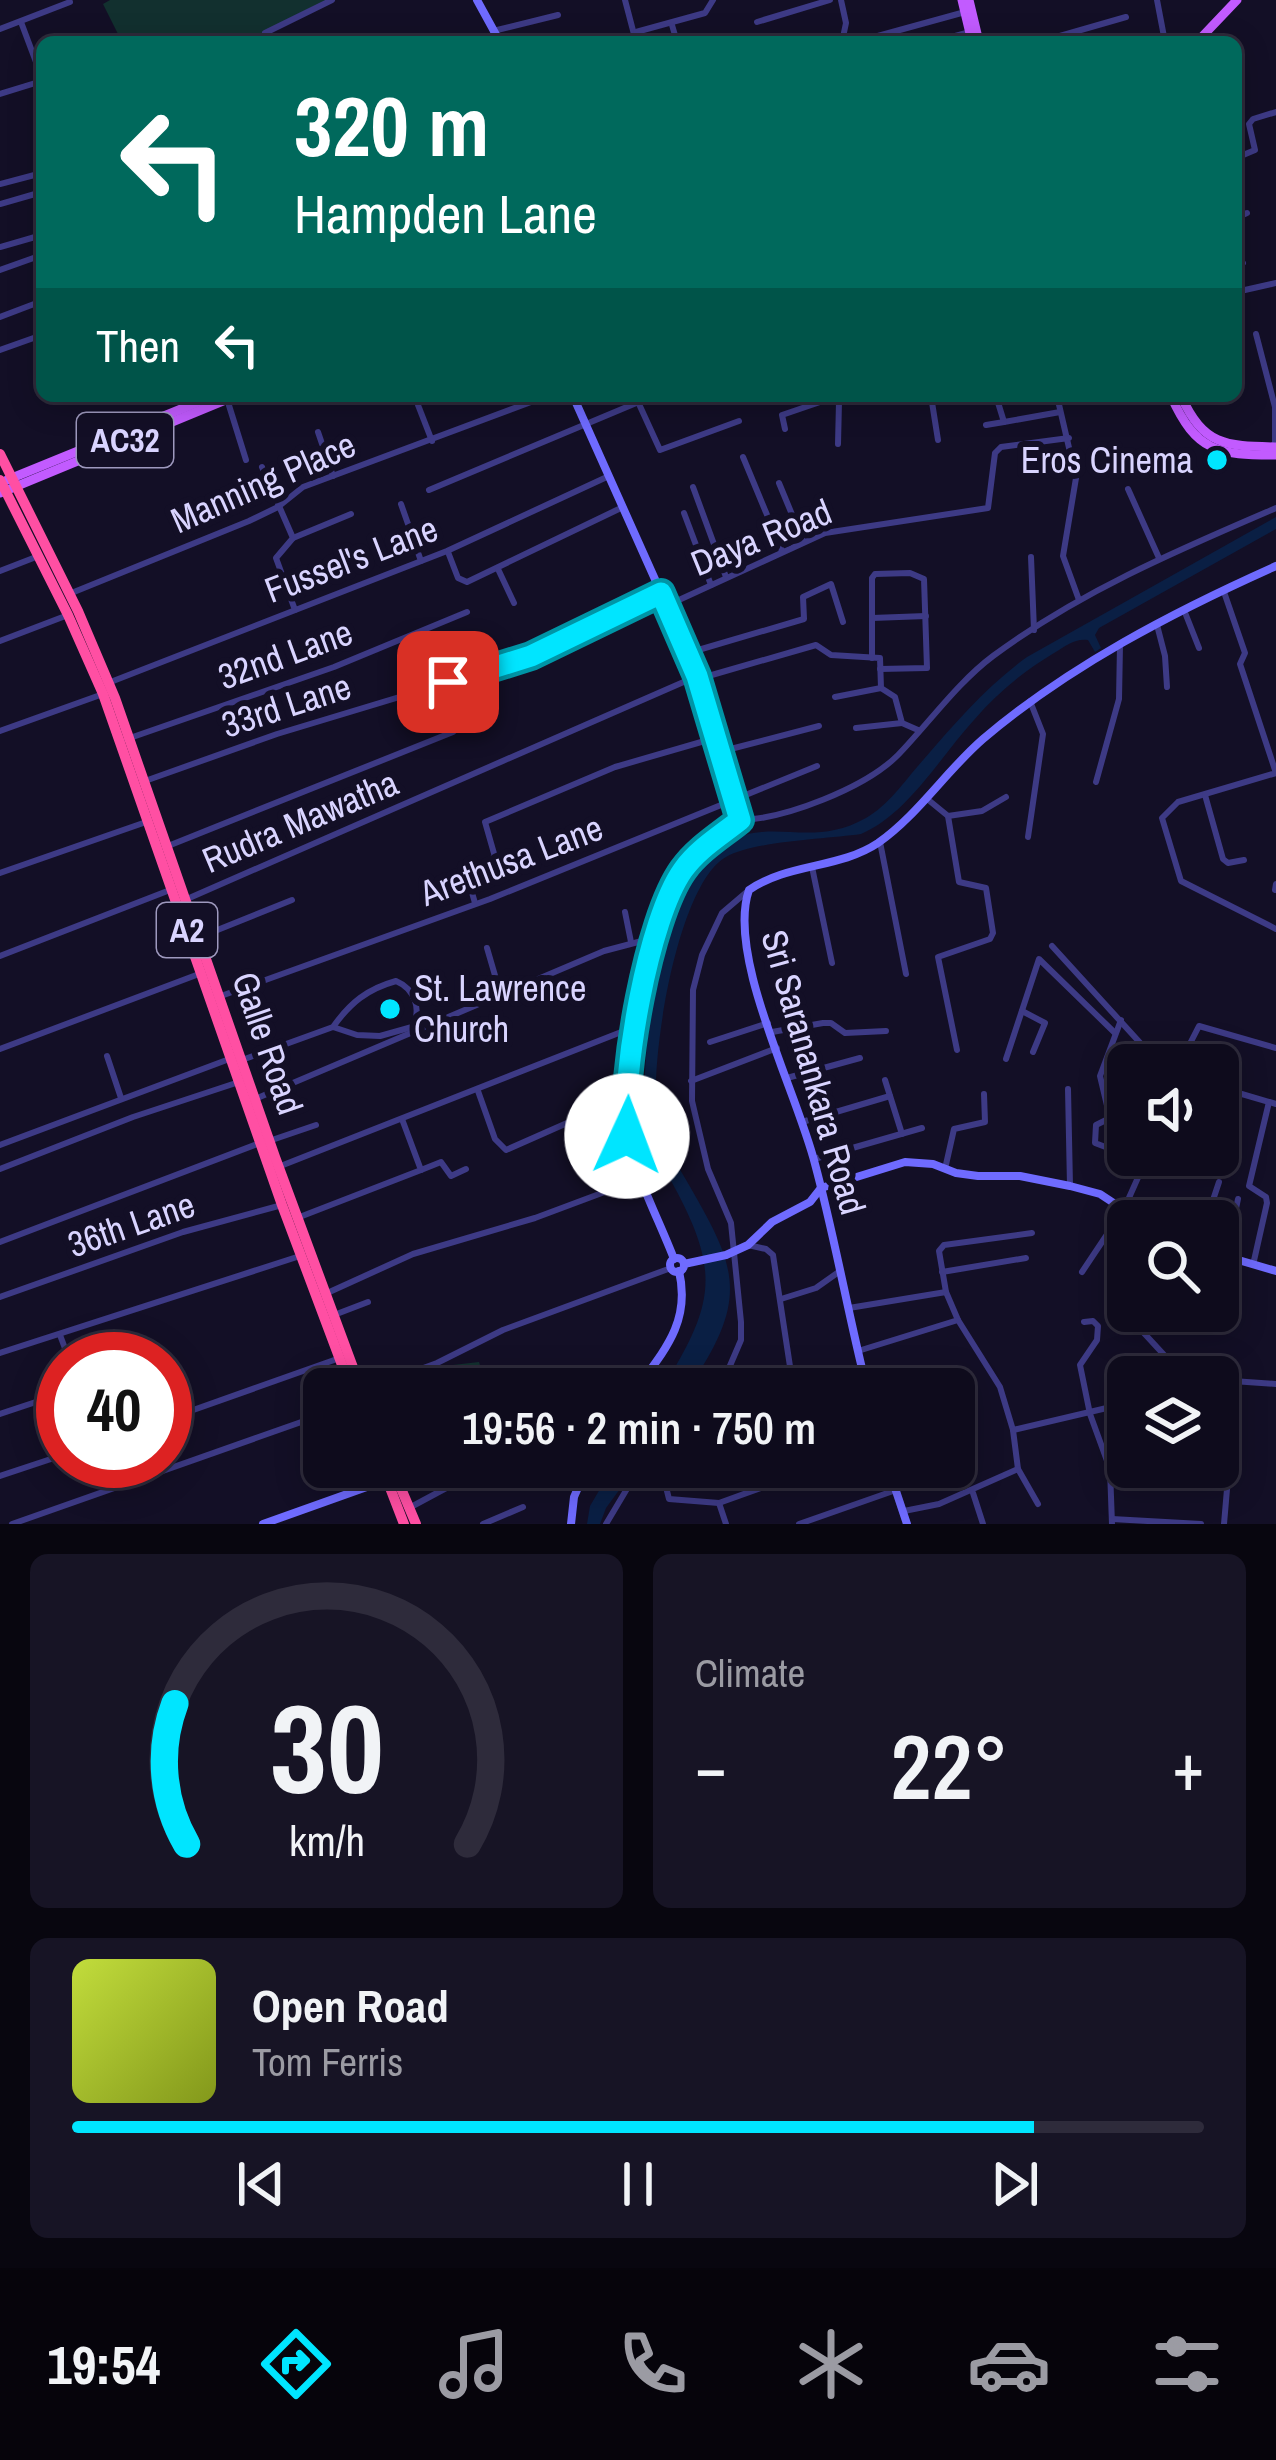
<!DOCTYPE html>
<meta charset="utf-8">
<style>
:root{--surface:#0e0b1c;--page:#171425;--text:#f1f3f6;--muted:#9b9ba3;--line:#2e2b3b;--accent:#00e5ff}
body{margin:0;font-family:"Archivo Narrow",sans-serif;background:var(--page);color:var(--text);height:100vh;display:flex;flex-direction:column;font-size:45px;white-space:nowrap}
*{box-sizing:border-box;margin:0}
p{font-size:39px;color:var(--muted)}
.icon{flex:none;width:66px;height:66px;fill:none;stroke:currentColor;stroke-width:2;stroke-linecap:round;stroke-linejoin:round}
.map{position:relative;height:1524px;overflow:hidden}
.details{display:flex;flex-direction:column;gap:30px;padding:30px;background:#08060f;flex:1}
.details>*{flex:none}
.hud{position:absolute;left:36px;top:36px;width:1206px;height:366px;border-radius:18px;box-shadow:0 6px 30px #0003,0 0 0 3px var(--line);background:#00695c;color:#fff;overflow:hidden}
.tools{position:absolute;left:1107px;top:1044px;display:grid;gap:24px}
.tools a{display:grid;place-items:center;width:132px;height:132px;border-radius:18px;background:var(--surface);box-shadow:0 6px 30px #0003,0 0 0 3px var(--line);font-size:60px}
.speed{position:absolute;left:36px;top:1332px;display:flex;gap:24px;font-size:60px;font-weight:700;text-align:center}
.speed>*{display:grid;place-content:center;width:156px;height:156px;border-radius:50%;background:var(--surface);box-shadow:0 6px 30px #0003,0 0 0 3px var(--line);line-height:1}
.speed .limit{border:18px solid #d22;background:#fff;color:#111}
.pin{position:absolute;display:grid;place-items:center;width:102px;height:102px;color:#fff;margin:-51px;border-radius:24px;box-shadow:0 6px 18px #0006}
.me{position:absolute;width:132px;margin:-66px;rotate:2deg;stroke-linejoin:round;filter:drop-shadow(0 0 9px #0008)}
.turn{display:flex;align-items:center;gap:42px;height:252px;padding:0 60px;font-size:54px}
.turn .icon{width:156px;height:156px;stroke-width:2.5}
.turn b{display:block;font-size:84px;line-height:102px}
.then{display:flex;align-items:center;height:114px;padding:0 60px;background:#0003;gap:24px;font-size:45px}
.big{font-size:90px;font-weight:600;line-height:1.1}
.details .card{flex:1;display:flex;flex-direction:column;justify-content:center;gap:18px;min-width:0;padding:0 42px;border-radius:18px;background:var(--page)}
.details .dial{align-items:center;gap:0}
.dial svg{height:312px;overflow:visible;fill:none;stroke:var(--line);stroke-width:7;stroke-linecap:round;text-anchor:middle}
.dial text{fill:var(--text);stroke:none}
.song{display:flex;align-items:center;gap:36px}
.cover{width:144px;height:144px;border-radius:18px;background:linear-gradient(135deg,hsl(70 70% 55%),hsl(70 70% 35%))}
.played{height:12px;border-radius:6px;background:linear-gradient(90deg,var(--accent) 85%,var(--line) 85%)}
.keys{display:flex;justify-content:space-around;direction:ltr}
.heat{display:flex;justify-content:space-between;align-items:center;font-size:66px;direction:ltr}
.details .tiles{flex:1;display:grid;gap:30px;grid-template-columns:1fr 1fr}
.card:last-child{grid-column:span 2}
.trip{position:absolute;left:303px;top:1368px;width:672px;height:120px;border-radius:18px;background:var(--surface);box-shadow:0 6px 30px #0003,0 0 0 3px var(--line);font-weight:600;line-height:120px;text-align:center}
.menu{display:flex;height:192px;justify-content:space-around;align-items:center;background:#06040b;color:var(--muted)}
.menu .icon{width:84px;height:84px}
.menu .on{color:var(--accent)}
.menu b{font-size:54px;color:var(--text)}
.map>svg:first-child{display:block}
.green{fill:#12302f}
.water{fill:#0a1f44}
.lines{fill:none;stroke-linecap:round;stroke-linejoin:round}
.street{stroke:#3d3a85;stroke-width:6}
.secondary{stroke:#6f6bff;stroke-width:8}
.primary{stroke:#c25bff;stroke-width:9}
.highway{stroke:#ff4fa3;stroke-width:10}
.route-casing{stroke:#0095a6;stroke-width:30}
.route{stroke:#00e5ff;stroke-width:21}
.poi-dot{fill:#00e5ff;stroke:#130f26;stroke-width:4.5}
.labels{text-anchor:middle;stroke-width:12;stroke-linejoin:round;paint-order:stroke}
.shield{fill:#130f26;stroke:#9e99be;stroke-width:3}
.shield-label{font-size:33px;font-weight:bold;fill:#d9d4ff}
.poi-label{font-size:36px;fill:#d9d4ff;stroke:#130f26;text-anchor:end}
.street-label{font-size:36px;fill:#d9d4ff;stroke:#130f26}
</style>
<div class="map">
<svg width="1276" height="1524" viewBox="0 0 1276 1524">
<rect width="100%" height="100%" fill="#130f26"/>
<g class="green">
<path d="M 110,0 L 327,0 L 248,42 L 122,42 L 103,4 Z"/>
<path d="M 479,1362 L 484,1378 L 464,1389 L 440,1389 L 435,1380 L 444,1366 Z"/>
</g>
<g class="water">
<path d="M 1276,517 L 1276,529 L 1099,628 L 1095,635 L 1101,648 L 1095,652 L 1088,640 C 1075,638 1066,646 1054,653 C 1024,671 997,693 974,720 C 940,757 908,814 861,834 C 826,839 754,841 726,857 C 675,885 645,1081 659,1134 C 663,1148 675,1160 682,1173 C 737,1267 752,1295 688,1389 L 662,1389 C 716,1302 721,1271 670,1179 C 663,1166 651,1155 647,1140 C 636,1094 657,918 686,881 C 754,793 795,858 866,818 C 889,805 906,779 924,759 C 956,722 987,686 1027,657 Z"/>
<path d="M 613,1467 L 636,1467 L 606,1508 L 600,1524 L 587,1524 L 590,1506 Z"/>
</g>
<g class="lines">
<g class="street">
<path d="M 625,0 L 636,42"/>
<path d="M 841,0 L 846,23 L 842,42"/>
<path d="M 1157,0 L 1165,42"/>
<path d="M 21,22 L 42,78"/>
<path d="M 757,22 L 830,0"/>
<path d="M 672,25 L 677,42"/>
<path d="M 0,29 L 70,2"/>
<path d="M 493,31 L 558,15"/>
<path d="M 636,32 L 705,13 L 713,0"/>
<path d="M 265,33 L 332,0"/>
<path d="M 856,42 L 965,12"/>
<path d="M 933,42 L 970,32"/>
<path d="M 1039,42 L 1126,17"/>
<path d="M 0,94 L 42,81"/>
<path d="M 1236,158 L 1255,150 L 1249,124 L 1253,119 L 1276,112"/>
<path d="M 0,184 L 42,173"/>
<path d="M 0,204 L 42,192"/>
<path d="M 1236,218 L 1247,213"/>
<path d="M 0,247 L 42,235"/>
<path d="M 1236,266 L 1243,263"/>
<path d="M 0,270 L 42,255"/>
<path d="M 1236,292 L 1276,283"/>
<path d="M 0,317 L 42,301"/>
<path d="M 1256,334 L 1275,407 L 1275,447"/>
<path d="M 0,350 L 42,335"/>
<path d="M 317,396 L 318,401"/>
<path d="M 931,396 L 938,440"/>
<path d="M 996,396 L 1004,422 L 1060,412"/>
<path d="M 1057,396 L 1076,478 L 1063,556 L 1079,600"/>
<path d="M 227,399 L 246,460"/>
<path d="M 639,404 L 660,450 L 739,421"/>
<path d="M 418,405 L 432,441"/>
<path d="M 986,425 L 1004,422"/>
<path d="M 785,429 L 782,415 L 823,401 L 839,402 L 857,396"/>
<path d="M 318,432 L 333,476"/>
<path d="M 838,444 L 839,402"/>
<path d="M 743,457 L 782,551"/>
<path d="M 262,467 L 293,538 L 276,558 L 295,610"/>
<path d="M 779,483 L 803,541"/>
<path d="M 693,487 L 726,577"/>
<path d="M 1128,489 L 1159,558"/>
<path d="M 429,490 L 653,396"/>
<path d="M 401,504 L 421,561"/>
<path d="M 684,513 L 711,585"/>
<path d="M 293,538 L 351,514"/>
<path d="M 448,552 L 458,578 L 467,582 L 623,507"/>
<path d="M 1031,557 L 1034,630"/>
<path d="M 498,569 L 514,603"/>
<path d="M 0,571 L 36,557"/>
<path d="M 1224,592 L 1245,653 L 1240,664 L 1276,773 L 1178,802 L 1162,818 L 1181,881 L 1276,929"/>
<path d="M 69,594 L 249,521 L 278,507 L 303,487 L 547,396"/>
<path d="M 668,605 L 825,533 L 988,508 L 995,453 L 1001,447 L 1069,438"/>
<path d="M 1184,610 L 1199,648"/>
<path d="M 872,618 L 926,616"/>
<path d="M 1157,625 L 1165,656 L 1167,687"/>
<path d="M 0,641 L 68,615"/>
<path d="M 688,653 L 804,619 L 803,597 L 831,584 L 843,622"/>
<path d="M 872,658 L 872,578 L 875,574 L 910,573 L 924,579 L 927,668 L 880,669"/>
<path d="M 698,679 L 816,645 L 831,655 L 880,658 L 881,688 L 895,697 L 902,723 L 918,730"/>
<path d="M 108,683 L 447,551 L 609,476"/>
<path d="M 835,697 L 881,688"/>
<path d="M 856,728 L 902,723"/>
<path d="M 0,731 L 103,694"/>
<path d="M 127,739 L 334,667 L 467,612"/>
<path d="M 719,752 L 819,726"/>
<path d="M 145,781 L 277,734 L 515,662 L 661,593"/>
<path d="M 1096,782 L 1119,699 L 1120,645"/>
<path d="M 1205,795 L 1223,859 L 1228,863 L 1244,860"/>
<path d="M 926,798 L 948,816 L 959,882 L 986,888 L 993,933 L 990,939 L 938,957 L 957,1050"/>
<path d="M 948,816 L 982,811 L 1006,797"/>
<path d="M 740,820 C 785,819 865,788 898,755 C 929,723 957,683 993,656 C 1079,592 1178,550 1276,508"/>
<path d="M 1028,837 L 1043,734 L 1030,701"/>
<path d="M 880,842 L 906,974"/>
<path d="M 168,846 L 453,732 L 463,724 L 448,682"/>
<path d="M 812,867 L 832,963"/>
<path d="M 0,873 L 149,821"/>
<path d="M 1275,890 L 1276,884"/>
<path d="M 187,899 L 695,677"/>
<path d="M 475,903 L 466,872 L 495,857 L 485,822 L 615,767 L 715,738"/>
<path d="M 625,912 L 631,942"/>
<path d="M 200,937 L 292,900"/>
<path d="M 1052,946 L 1143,1046"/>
<path d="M 487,948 L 501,996"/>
<path d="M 0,956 L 170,890"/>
<path d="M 221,996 L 490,899 L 817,766"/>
<path d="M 1022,1011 L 1045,1023 L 1033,1052"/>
<path d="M 1121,1020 L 1100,1076 L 1110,1118 L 1096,1125 L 1095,1143 L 1145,1162"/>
<path d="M 772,1032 L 823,1023 L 831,1023 L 845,1033 L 886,1031"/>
<path d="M 710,1042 L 768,1023"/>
<path d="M 0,1049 L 199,974"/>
<path d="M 107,1056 L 121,1098"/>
<path d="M 1006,1059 L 1039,959 L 1115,1033"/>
<path d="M 242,1060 L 333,1027 L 357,1035 L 380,1036 L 412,1027 C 422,1010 415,989 396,981 C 367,989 350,1003 333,1027"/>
<path d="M 1179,1065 L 1199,1026 L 1276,1048"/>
<path d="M 787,1078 L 860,1058"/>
<path d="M 885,1080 L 902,1134"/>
<path d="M 691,1081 L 777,1048"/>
<path d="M 1218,1087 L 1276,1104"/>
<path d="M 1068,1089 L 1070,1186"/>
<path d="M 478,1091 L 495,1139 L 506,1150 L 626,1097"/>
<path d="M 255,1099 L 604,951 L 657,937"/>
<path d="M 802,1122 L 890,1096"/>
<path d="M 269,1141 L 316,1125"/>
<path d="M 0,1145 L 232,1058"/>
<path d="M 814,1159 L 922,1128"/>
<path d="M 278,1167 L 634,1027"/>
<path d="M 0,1169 L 133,1117 L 239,1082"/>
<path d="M 945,1169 L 954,1129 L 985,1122 L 984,1094"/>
<path d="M 421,1170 L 441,1162 L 451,1176 L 466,1169"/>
<path d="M 297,1218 L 421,1170 L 402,1119"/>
<path d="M 1206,1221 L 1219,1182"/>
<path d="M 0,1242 L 260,1143"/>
<path d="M 748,1245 L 766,1249 L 773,1255 L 793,1386"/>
<path d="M 1226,1257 L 1238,1199"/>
<path d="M 1253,1265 L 1267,1203 L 1266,1197 L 1249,1186 L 1269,1102"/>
<path d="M 942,1272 L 1026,1258"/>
<path d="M 1082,1272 L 1124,1209 L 1148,1155"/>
<path d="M 325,1294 L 413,1254 L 535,1218 L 642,1178"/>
<path d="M 0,1297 L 183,1232 L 282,1205"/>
<path d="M 781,1299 L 816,1288 L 840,1271"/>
<path d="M 849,1308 L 946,1292"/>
<path d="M 334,1315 L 368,1302"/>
<path d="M 958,1320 L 946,1292 L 939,1251 L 944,1245 L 1032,1233"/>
<path d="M 1084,1322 L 1093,1321 L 1098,1326 L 1097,1340 L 1080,1365 L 1090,1414 L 1110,1469 L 1112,1524"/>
<path d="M 1142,1331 L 1166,1357 L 1173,1377"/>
<path d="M 60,1335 L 69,1359"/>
<path d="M 858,1351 L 958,1320 L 1000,1387 L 1013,1430 L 1018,1469 L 1038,1504"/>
<path d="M 0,1353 L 300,1256"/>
<path d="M 163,1359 L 165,1358"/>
<path d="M 1218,1380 L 1276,1384"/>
<path d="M 366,1389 L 437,1363 L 503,1330 L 671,1268"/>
<path d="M 720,1389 L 741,1340 L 741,1322 L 731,1223 L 708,1169 L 692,1101 L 693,990 L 702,955 L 722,913 L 749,890"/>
<path d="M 0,1414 L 63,1393"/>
<path d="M 165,1420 L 337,1359"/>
<path d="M 1013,1430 L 1128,1403"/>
<path d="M 672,1467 L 665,1483 L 669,1499 L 719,1503 L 819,1467"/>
<path d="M 0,1476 L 63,1455"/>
<path d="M 973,1493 L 983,1524"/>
<path d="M 719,1503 L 726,1524"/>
<path d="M 409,1508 L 463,1479"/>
<path d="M 904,1511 L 939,1504 L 1018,1469"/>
<path d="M 1112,1519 L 1201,1524"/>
<path d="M 12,1524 L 324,1414"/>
<path d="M 483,1524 L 523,1507"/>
<path d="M 606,1524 L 640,1467"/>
<path d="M 799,1524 L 896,1490"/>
<path d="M 1224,1524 L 1229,1466"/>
</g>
<g class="secondary">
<path d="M 477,0 L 500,42"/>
<path d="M 573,396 L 688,653 L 740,820 C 719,836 691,852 679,876 C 653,928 616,1082 628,1138 C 637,1179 659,1220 674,1259"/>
<path d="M 1218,1254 L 1276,1271"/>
<circle cx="677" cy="1265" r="7"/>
<path d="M 684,1264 L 726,1255 L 748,1245 L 772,1222 L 810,1202 L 821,1188 L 905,1162 L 933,1164 L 956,1173 L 978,1176 L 1020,1176 L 1070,1186 L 1100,1194 L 1141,1221"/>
<path d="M 636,1389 C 664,1351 691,1322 679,1271"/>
<path d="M 867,1389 C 848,1314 835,1238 815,1164 C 797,1092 726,956 749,890 C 788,863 839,869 878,843 C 918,815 946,771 983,739 C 1069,666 1173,612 1276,566"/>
<path d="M 888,1467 L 907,1524"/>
<path d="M 263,1524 L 392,1478"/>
<path d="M 571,1524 L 574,1497 L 587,1467"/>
</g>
<g class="primary">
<path d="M 962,0 L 972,42"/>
<path d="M 969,0 L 979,42"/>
<path d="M 1197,42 L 1237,0"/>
<path d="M 1171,396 C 1196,452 1218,455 1276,455"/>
<path d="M 1181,396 C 1204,446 1225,446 1276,447"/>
<path d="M 7,480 L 213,396"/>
<path d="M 0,493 L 235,396"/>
</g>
<g class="highway">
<path d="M 0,454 L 78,611 L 115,698 L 275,1157 L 361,1389"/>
<path d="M 0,480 L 68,615 L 103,694 L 282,1205 L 351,1389"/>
<path d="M 382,1467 L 404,1524"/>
<path d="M 392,1467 L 416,1524"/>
</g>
</g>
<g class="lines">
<g class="route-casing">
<path id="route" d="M 448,682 L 531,656 L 661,593 L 697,676 L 740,820 C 720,836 698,849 683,870 C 648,919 621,1076 627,1136"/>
</g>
<use href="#route" class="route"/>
</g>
<g class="poi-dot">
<circle cx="1217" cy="460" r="12"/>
<circle cx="390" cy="1009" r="12"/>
</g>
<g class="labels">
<g class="shield">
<rect x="77" y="413" width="96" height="54" rx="9"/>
<rect x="157" y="903" width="60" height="54" rx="9"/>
</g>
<g class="shield-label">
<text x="125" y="452">AC32</text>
<text x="187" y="942">A2</text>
</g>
<g class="poi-label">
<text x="1193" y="473">Eros Cinema</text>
<text x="414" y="1001" text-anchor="start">St. Lawrence<tspan x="414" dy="41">Church</tspan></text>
</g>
<g class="street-label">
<text transform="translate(263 482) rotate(-24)" y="13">Manning Place</text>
<text transform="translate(761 537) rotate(-22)" y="13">Daya Road</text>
<text transform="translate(351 559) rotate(-21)" y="13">Fussel's Lane</text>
<text transform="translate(285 654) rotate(-20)" y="13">32nd Lane</text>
<text transform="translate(286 705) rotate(-18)" y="13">33rd Lane</text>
<text transform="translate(300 821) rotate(-23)" y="13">Rudra Mawatha</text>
<text transform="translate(511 860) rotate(-21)" y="13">Arethusa Lane</text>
<text transform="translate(268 1043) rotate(71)" y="13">Galle Road</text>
<text transform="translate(814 1072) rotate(74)" y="13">Sri Saranankara Road</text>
<text transform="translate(131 1224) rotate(-19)" y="13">36th Lane</text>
</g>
</g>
</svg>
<div class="tools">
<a><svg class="icon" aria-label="sound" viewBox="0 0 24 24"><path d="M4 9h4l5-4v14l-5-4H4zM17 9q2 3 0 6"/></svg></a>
<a><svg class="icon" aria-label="search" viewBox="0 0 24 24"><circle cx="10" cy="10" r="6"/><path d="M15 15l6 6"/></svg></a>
<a><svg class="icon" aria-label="layers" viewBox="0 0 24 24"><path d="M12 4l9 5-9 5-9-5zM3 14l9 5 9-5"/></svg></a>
</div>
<div class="speed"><div class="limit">40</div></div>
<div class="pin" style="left:448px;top:682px;background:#d93025"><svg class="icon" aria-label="arrive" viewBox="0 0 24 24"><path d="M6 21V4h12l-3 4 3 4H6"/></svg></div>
<svg class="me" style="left:627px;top:1136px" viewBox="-20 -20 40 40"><circle r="19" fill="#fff"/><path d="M0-13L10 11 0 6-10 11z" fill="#00e5ff"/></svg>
<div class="trip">19:56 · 2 min · 750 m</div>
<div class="hud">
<div class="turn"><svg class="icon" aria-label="left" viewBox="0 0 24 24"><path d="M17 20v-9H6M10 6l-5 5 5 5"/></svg><div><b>320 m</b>Hampden Lane</div></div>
<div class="then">Then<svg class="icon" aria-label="left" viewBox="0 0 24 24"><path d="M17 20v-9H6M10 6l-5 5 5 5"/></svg></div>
</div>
</div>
<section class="details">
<div class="tiles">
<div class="card dial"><svg viewBox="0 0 100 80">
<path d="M14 69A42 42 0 1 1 86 69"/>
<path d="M14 69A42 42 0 0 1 11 33" stroke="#00e5ff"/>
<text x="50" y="56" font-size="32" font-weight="700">30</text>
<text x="50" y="72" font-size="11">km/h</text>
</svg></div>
<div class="card"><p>Climate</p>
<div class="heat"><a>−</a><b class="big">22°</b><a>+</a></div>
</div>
<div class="card">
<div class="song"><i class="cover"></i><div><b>Open Road</b><p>Tom Ferris</p></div></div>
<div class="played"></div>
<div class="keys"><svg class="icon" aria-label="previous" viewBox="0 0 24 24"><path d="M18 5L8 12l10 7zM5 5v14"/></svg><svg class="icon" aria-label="pause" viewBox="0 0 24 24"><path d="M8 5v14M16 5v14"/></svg><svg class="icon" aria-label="next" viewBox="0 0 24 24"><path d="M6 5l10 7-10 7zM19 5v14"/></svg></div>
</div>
</div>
</section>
<nav class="menu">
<b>19:54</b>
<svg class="icon on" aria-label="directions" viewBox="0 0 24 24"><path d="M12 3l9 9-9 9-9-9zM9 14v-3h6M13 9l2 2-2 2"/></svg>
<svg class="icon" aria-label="music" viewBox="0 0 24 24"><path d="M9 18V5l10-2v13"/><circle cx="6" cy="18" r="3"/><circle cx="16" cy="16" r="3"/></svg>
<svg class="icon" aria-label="phone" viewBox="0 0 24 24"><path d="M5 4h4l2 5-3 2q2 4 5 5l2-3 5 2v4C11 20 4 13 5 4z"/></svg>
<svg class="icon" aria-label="climate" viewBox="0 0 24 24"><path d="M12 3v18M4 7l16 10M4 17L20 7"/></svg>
<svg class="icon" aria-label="car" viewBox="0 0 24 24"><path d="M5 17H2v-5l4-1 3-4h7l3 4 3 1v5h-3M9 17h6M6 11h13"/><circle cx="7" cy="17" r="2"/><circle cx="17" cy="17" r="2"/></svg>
<svg class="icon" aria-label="filters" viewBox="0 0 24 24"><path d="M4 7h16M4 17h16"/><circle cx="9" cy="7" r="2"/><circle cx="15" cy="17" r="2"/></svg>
</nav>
